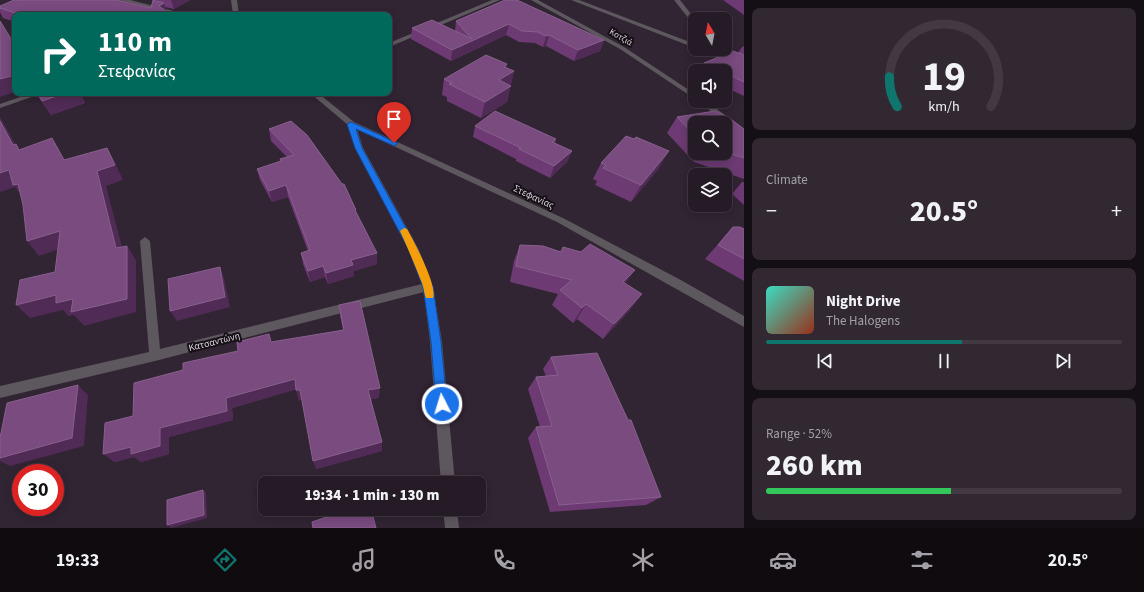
<!DOCTYPE html>
<meta charset="utf-8">
<style>
:root{--surface:#251b26;--page:#312832;--text:#f1f3f6;--muted:#a3a1a7;--line:#423943;--accent:#0f766e}
body{margin:0;font-family:"Source Sans 3",sans-serif;background:var(--page);color:var(--text);height:100vh;display:flex;flex-direction:column;font-size:15px;white-space:nowrap}
*{box-sizing:border-box;margin:0}
p{font-size:13px;color:var(--muted)}
.icon{flex:none;width:22px;height:22px;fill:none;stroke:currentColor;stroke-width:2;stroke-linecap:round;stroke-linejoin:round}
.map{position:relative;flex:1;overflow:hidden}
.panel{display:flex;flex-direction:column;gap:8px;padding:8px;background:#140f15;width:400px}
.panel>*{flex:none}
.hud{position:absolute;left:12px;top:12px;width:380px;height:84px;border-radius:8px;box-shadow:0 2px 10px #0003,0 0 0 1px var(--line);background:#00695c;color:#fff;overflow:hidden}
.needle{width:26px;rotate:350deg}
.buttons{position:absolute;left:688px;top:12px;display:grid;gap:8px}
.buttons a{display:grid;place-items:center;width:44px;height:44px;border-radius:8px;background:var(--surface);box-shadow:0 2px 10px #0003,0 0 0 1px var(--line);font-size:20px}
.speed{position:absolute;left:12px;top:464px;display:flex;gap:8px;font-size:20px;font-weight:700;text-align:center}
.speed>*{display:grid;place-content:center;width:52px;height:52px;border-radius:50%;background:var(--surface);box-shadow:0 2px 10px #0003,0 0 0 1px var(--line);line-height:1}
.speed .limit{border:6px solid #d22;background:#fff;color:#111}
.pin{position:absolute;display:grid;place-items:center;width:34px;height:34px;color:#fff;margin:-41px -17px;border-radius:50% 50% 50% 0;rotate:-45deg;box-shadow:0 0 4px #0007}
.pin .icon{rotate:45deg}
.me{position:absolute;width:44px;margin:-22px;rotate:355deg;stroke-linejoin:round;filter:drop-shadow(0 0 3px #0008)}
.turn{display:flex;align-items:center;gap:14px;height:84px;padding:0 20px;font-size:18px}
.turn .icon{width:52px;height:52px;stroke-width:2.5}
.turn b{display:block;font-size:28px;line-height:34px}
.big{font-size:30px;font-weight:800;line-height:1.1}
.panel .card{flex:1;display:flex;flex-direction:column;justify-content:center;gap:6px;min-width:0;padding:0 14px;border-radius:8px;background:var(--page)}
.panel .dial{align-items:center;gap:0}
.dial svg{height:104px;overflow:visible;fill:none;stroke:var(--line);stroke-width:7;stroke-linecap:round;text-anchor:middle}
.dial text{fill:var(--text);stroke:none}
.song{display:flex;align-items:center;gap:12px}
.cover{width:48px;height:48px;border-radius:6px;background:linear-gradient(135deg,hsl(170 70% 55%),hsl(10 70% 35%))}
.played{height:4px;border-radius:2px;background:linear-gradient(90deg,var(--accent) 55%,var(--line) 55%)}
.keys{display:flex;justify-content:space-around;direction:ltr}
.heat{display:flex;justify-content:space-between;align-items:center;font-size:22px;direction:ltr}
.charge{height:6px;border-radius:3px;background:linear-gradient(90deg,#34c759 52%,var(--line) 0)}
.trip{position:absolute;left:258px;top:476px;width:228px;height:40px;border-radius:8px;background:var(--surface);box-shadow:0 2px 10px #0003,0 0 0 1px var(--line);font-weight:800;line-height:40px;text-align:center}
.tab-bar{display:flex;height:64px;justify-content:space-around;align-items:center;background:#0f0b0f;color:var(--muted)}
.tab-bar .icon{width:28px;height:28px}
.tab-bar .current{color:var(--accent)}
.tab-bar b{font-size:18px;color:var(--text)}
main{display:flex;flex:1;min-height:0}
.map>svg:first-child{display:block}
.lines{fill:none;stroke-linecap:round;stroke-linejoin:round}
.minor{fill:#5d575e;fill-rule:evenodd}
.wall{fill:#6d3a74;fill-rule:evenodd}
.shaded-wall{fill:#502b55}
.building{fill:#794b7f;stroke:#88608d}
.route{fill:#1a73e8;stroke:#114b97}
.slow{fill:#f59e0b}
.labels{text-anchor:middle;stroke-width:4;stroke-linejoin:round;paint-order:stroke}
.far-street-label{font-size:9px;fill:#dad2db;stroke:#161016}
.street-label{font-size:10px;fill:#dad2db;stroke:#161016}
</style>
<main>
<div class="map">
<svg width="744" height="528" viewBox="0 0 744 528">
<rect width="100%" height="100%" fill="#312433"/>
<g class="lines">
<g class="minor">
<path d="M 120,0 L 130,0 L 190,15 L 180,15 Z"/>
<path d="M 231,0 L 237,0 L 239,15 L 233,15 Z"/>
<path d="M 492,0 L 500,0 L 389,47 L 389,43 Z"/>
<path d="M 531,0 L 538,0 L 624,47 L 695,94 L 695,99 L 620,49 Z"/>
<path d="M 571,0 L 579,0 L 695,44 L 695,48 Z"/>
<path d="M 674,0 L 680,0 L 695,19 L 695,25 L 693,24 Z"/>
<path d="M 701,49 L 710,49 L 744,63 L 744,67 Z"/>
<path d="M 32,93 L 43,93 L 0,108 L 0,104 Z"/>
<path d="M 310,93 L 318,93 L 354,122 L 563,218 L 679,279 L 744,316 L 744,327 L 557,222 L 357,129 L 363,148 L 419,250 L 433,287 L 442,342 L 455,483 L 441,483 L 430,342 L 424,292 L 155,361 L 0,398 L 0,386 L 149,352 L 140,241 L 145,237 L 150,241 L 160,349 L 422,284 L 409,250 L 355,148 L 348,125 Z"/>
<path d="M 697,101 L 706,101 L 744,129 L 744,135 Z"/>
<path d="M 443,509 L 457,509 L 459,528 L 445,528 Z"/>
</g>
</g>
<g class="wall">
<path d="M 157,0 L 190,0 L 174,9 L 165,7 L 167,12 L 171,15 L 15,15 L 15,22 L 3,18 L 0,12 L 0,6 L 151,8 L 157,1 Z"/>
<path d="M 505,0 L 604,40 L 600,51 L 574,61 L 546,46 L 543,47 L 535,43 L 519,42 L 506,35 L 451,61 L 411,39 L 412,28 L 455,31 L 456,21 Z"/>
<path d="M 723,0 L 744,0 L 744,15 Z"/>
<path d="M 744,46 L 744,96 L 725,87 L 725,71 L 699,71 L 704,63 L 738,53 L 742,47 Z"/>
<path d="M 507,64 L 507,68 L 514,71 L 507,102 L 481,118 L 447,101 L 447,97 L 442,95 L 444,79 Z"/>
<path d="M 36,93 L 80,93 L 85,103 L 51,115 Z"/>
<path d="M 715,111 L 728,117 L 744,129 L 744,179 L 694,162 L 667,133 L 677,117 ZM 695,123 L 725,123 L 725,153 L 695,153 Z"/>
<path d="M 475,126 L 556,139 L 555,143 L 572,151 L 567,162 L 550,178 L 516,161 L 516,159 L 473,137 Z"/>
<path d="M 269,129 L 356,210 L 356,214 L 377,264 L 354,271 L 354,276 L 328,284 L 325,277 L 310,282 L 303,264 L 301,253 L 308,251 L 288,197 L 272,202 L 260,180 L 257,169 L 280,162 L 280,159 L 287,157 L 271,141 Z"/>
<path d="M 601,163 L 659,168 L 631,202 L 595,185 L 597,181 L 593,179 Z"/>
<path d="M 742,182 L 744,182 L 744,205 L 732,194 Z"/>
<path d="M 733,227 L 744,229 L 744,281 L 705,259 Z"/>
<path d="M 520,245 L 560,252 L 563,247 L 626,284 L 630,310 L 603,339 L 577,319 L 573,323 L 552,305 L 558,294 L 510,282 L 514,261 Z"/>
<path d="M 339,305 L 379,398 L 371,399 L 382,451 L 316,469 L 302,400 L 299,400 L 296,389 L 232,408 L 233,420 L 169,437 L 169,454 L 141,462 L 134,457 L 114,462 L 133,416 L 183,370 L 238,351 L 272,342 L 343,330 L 340,316 Z"/>
<path d="M 551,357 L 661,497 L 646,505 L 550,512 L 528,438 L 536,427 L 540,427 L 528,389 L 536,377 L 546,376 L 543,369 Z"/>
</g>
<g class="shaded-wall">
<path d="M 171,0 L 190,0 L 174,9 Z"/>
<path d="M 164,3 L 167,13 L 159,6 Z"/>
<path d="M 509,24 L 506,35 L 451,61 L 452,50 Z"/>
<path d="M 549,35 L 546,46 L 543,47 L 546,36 Z"/>
<path d="M 604,40 L 600,51 L 574,61 L 578,50 Z"/>
<path d="M 507,64 L 504,77 L 514,71 L 507,102 L 481,118 L 485,102 L 499,80 L 504,67 Z"/>
<path d="M 15,75 L 15,92 L 0,97 L 0,79 Z"/>
<path d="M 66,93 L 80,93 L 85,103 L 51,115 L 42,101 Z"/>
<path d="M 0,117 L 24,160 L 13,145 L 0,121 Z"/>
<path d="M 52,138 L 61,153 L 74,175 L 64,160 Z"/>
<path d="M 107,148 L 115,163 L 123,180 L 106,186 L 126,262 L 116,248 L 97,171 Z"/>
<path d="M 572,151 L 567,162 L 550,178 L 554,166 Z"/>
<path d="M 669,151 L 659,168 L 631,202 L 641,185 Z"/>
<path d="M 9,170 L 19,185 L 25,200 L 15,187 L 0,192 L 0,173 Z"/>
<path d="M 286,185 L 288,197 L 272,202 L 269,191 Z"/>
<path d="M 60,231 L 71,245 L 39,256 L 27,241 Z"/>
<path d="M 127,246 L 136,260 L 136,312 L 84,326 L 74,315 L 68,316 L 63,310 L 30,318 L 16,305 L 56,295 L 73,299 Z"/>
<path d="M 377,253 L 377,264 L 354,271 L 354,276 L 328,284 L 326,273 L 351,260 Z"/>
<path d="M 323,266 L 325,277 L 310,282 L 308,271 Z"/>
<path d="M 220,267 L 224,278 L 230,307 L 177,321 L 170,311 Z"/>
<path d="M 635,270 L 624,286 L 623,282 Z"/>
<path d="M 642,294 L 630,310 L 603,339 L 614,324 Z"/>
<path d="M 586,304 L 577,319 L 573,323 L 582,308 Z"/>
<path d="M 295,379 L 298,389 L 232,408 L 233,420 L 169,437 L 169,454 L 141,462 L 134,457 L 114,462 L 103,454 L 226,398 Z"/>
<path d="M 78,385 L 88,395 L 84,446 L 10,466 L 0,461 L 0,458 Z"/>
<path d="M 380,388 L 379,398 L 368,400 L 368,390 Z"/>
<path d="M 296,390 L 300,390 L 303,400 L 299,400 Z"/>
<path d="M 382,442 L 382,451 L 316,469 L 313,461 Z"/>
<path d="M 203,490 L 206,493 L 207,518 L 171,528 L 167,525 Z"/>
</g>
<g class="building">
<path d="M 14,0 L 117,0 L 151,8 L 153,0 L 164,3 L 159,6 L 171,15 L 21,15 L 0,8 L 0,6 Z"/>
<path d="M 505,0 L 510,0 L 512,1 L 512,0 L 517,0 L 604,40 L 578,50 L 549,35 L 546,36 L 538,32 L 522,31 L 509,24 L 452,50 L 412,28 L 432,20 L 472,39 L 456,21 Z"/>
<path d="M 0,21 L 15,45 L 15,75 L 0,79 Z"/>
<path d="M 733,51 L 744,55 L 744,82 L 725,73 L 725,71 L 722,71 L 704,63 Z"/>
<path d="M 486,55 L 507,64 L 504,67 L 514,71 L 499,80 L 511,86 L 485,102 L 449,84 L 452,83 L 444,79 Z"/>
<path d="M 37,93 L 66,93 L 42,101 Z"/>
<path d="M 495,111 L 556,139 L 552,142 L 572,151 L 554,166 L 519,149 L 521,148 L 475,126 Z"/>
<path d="M 715,111 L 728,117 L 744,129 L 744,158 L 725,152 L 725,123 L 695,123 L 695,136 L 677,117 Z"/>
<path d="M 0,121 L 13,145 L 16,144 L 19,150 L 52,138 L 64,160 L 107,148 L 115,165 L 97,171 L 116,248 L 127,246 L 127,299 L 71,312 L 73,299 L 56,303 L 56,295 L 16,305 L 20,280 L 55,272 L 60,231 L 27,241 L 23,205 L 18,184 L 13,185 L 9,170 L 0,173 Z"/>
<path d="M 291,121 L 307,135 L 342,184 L 344,184 L 356,210 L 355,210 L 377,253 L 351,260 L 353,265 L 326,273 L 323,266 L 308,271 L 301,253 L 310,250 L 286,185 L 269,191 L 257,169 L 281,161 L 280,159 L 294,155 L 269,129 Z"/>
<path d="M 626,136 L 634,139 L 636,137 L 669,151 L 641,185 L 603,168 L 606,165 L 601,163 Z"/>
<path d="M 733,227 L 740,227 L 744,229 L 744,259 L 718,245 Z"/>
<path d="M 590,244 L 635,270 L 623,282 L 642,294 L 614,324 L 586,304 L 582,308 L 560,290 L 572,280 L 516,266 L 520,245 L 543,246 L 561,252 L 563,247 L 581,252 Z"/>
<path d="M 220,267 L 225,297 L 170,311 L 168,279 Z"/>
<path d="M 360,301 L 380,388 L 368,390 L 382,442 L 313,461 L 300,390 L 296,390 L 295,379 L 226,398 L 227,411 L 160,428 L 160,446 L 131,454 L 131,447 L 103,454 L 105,423 L 133,416 L 134,383 L 183,370 L 183,363 L 238,351 L 237,342 L 269,334 L 271,342 L 344,330 L 339,305 Z"/>
<path d="M 597,353 L 628,420 L 631,420 L 661,497 L 559,505 L 536,427 L 552,426 L 536,377 L 558,375 L 551,357 Z"/>
<path d="M 78,385 L 72,438 L 0,458 L 0,438 L 7,403 Z"/>
<path d="M 203,490 L 204,515 L 167,525 L 167,500 Z"/>
<path d="M 350,509 L 371,509 L 376,528 L 313,528 L 312,522 Z"/>
</g>
<path class="route" d="M 351,122 L 398,143 L 394,146 L 392,145 L 356,129 L 362,148 L 418,250 L 433,287 L 441,342 L 447,404 L 446,408 L 442,410 L 438,408 L 436,404 L 431,342 L 423,287 L 409,250 L 355,148 L 347,124 Z"/>
<path class="slow" d="M 404,228 L 407,229 C 414,241 438,287 433,298 L 426,298 C 424,294 424,288 422,283 C 415,266 408,248 400,231 Z"/>
<g class="labels">
<g class="far-street-label">
<text transform="translate(621 37) rotate(30)" y="3">Κοτζιά</text>
</g>
<g class="street-label">
<text transform="translate(534 196) rotate(25)" y="4">Στεφανίας</text>
<text transform="translate(214 341) rotate(-14)" y="4">Κατσαντώνη</text>
</g>
</g>
</svg>
<div class="buttons">
<a><svg class="needle" viewBox="-14 -14 28 28"><path d="M0-13l5 13h-10z" fill="#e53935"/><path d="M0 13l5-13h-10z" fill="#a3a1a7"/></svg></a>
<a><svg class="icon" aria-label="sound" viewBox="0 0 24 24"><path d="M4 9h4l5-4v14l-5-4H4zM17 9q2 3 0 6"/></svg></a>
<a><svg class="icon" aria-label="search" viewBox="0 0 24 24"><circle cx="10" cy="10" r="6"/><path d="M15 15l6 6"/></svg></a>
<a><svg class="icon" aria-label="layers" viewBox="0 0 24 24"><path d="M12 4l9 5-9 5-9-5zM3 14l9 5 9-5"/></svg></a>
</div>
<div class="speed"><div class="limit">30</div></div>
<div class="pin" style="left:394px;top:143px;background:#d93025"><svg class="icon" aria-label="arrive" viewBox="0 0 24 24"><path d="M6 21V4h12l-3 4 3 4H6"/></svg></div>
<svg class="me" style="left:442px;top:404px" viewBox="-20 -20 40 40"><circle r="17" fill="#1a73e8" stroke="#fff" stroke-width="3"/><path d="M0-11L8 9 0 5-8 9z" fill="#fff"/></svg>
<div class="trip">19:34 · 1 min · 130 m</div>
<div class="hud">
<div class="turn"><svg class="icon" aria-label="right" viewBox="0 0 24 24"><path d="M7 20v-9h11M14 6l5 5-5 5"/></svg><div><b>110 m</b>Στεφανίας</div></div>
</div>
</div>
<section class="panel">
<div class="card dial"><svg viewBox="0 0 100 80">
<path d="M14 69A42 42 0 1 1 86 69"/>
<path d="M14 69A42 42 0 0 1 8 46" stroke="#0f766e"/>
<text x="50" y="56" font-size="32" font-weight="700">19</text>
<text x="50" y="72" font-size="11">km/h</text>
</svg></div>
<div class="card"><p>Climate</p>
<div class="heat"><a>−</a><b class="big">20.5°</b><a>+</a></div>
</div>
<div class="card">
<div class="song"><i class="cover"></i><div><b>Night Drive</b><p>The Halogens</p></div></div>
<div class="played"></div>
<div class="keys"><svg class="icon" aria-label="previous" viewBox="0 0 24 24"><path d="M18 5L8 12l10 7zM5 5v14"/></svg><svg class="icon" aria-label="pause" viewBox="0 0 24 24"><path d="M8 5v14M16 5v14"/></svg><svg class="icon" aria-label="next" viewBox="0 0 24 24"><path d="M6 5l10 7-10 7zM19 5v14"/></svg></div>
</div>
<div class="card"><p>Range · 52%</p><b class="big">260 km</b><div class="charge"></div></div>
</section>
</main>
<nav class="tab-bar">
<b>19:33</b>
<svg class="icon current" aria-label="directions" viewBox="0 0 24 24"><path d="M12 3l9 9-9 9-9-9zM9 14v-3h6M13 9l2 2-2 2"/></svg>
<svg class="icon" aria-label="music" viewBox="0 0 24 24"><path d="M9 18V5l10-2v13"/><circle cx="6" cy="18" r="3"/><circle cx="16" cy="16" r="3"/></svg>
<svg class="icon" aria-label="phone" viewBox="0 0 24 24"><path d="M5 4h4l2 5-3 2q2 4 5 5l2-3 5 2v4C11 20 4 13 5 4z"/></svg>
<svg class="icon" aria-label="climate" viewBox="0 0 24 24"><path d="M12 3v18M4 7l16 10M4 17L20 7"/></svg>
<svg class="icon" aria-label="car" viewBox="0 0 24 24"><path d="M5 17H2v-5l4-1 3-4h7l3 4 3 1v5h-3M9 17h6M6 11h13"/><circle cx="7" cy="17" r="2"/><circle cx="17" cy="17" r="2"/></svg>
<svg class="icon" aria-label="filters" viewBox="0 0 24 24"><path d="M4 7h16M4 17h16"/><circle cx="9" cy="7" r="2"/><circle cx="15" cy="17" r="2"/></svg>
<b>20.5°</b>
</nav>
